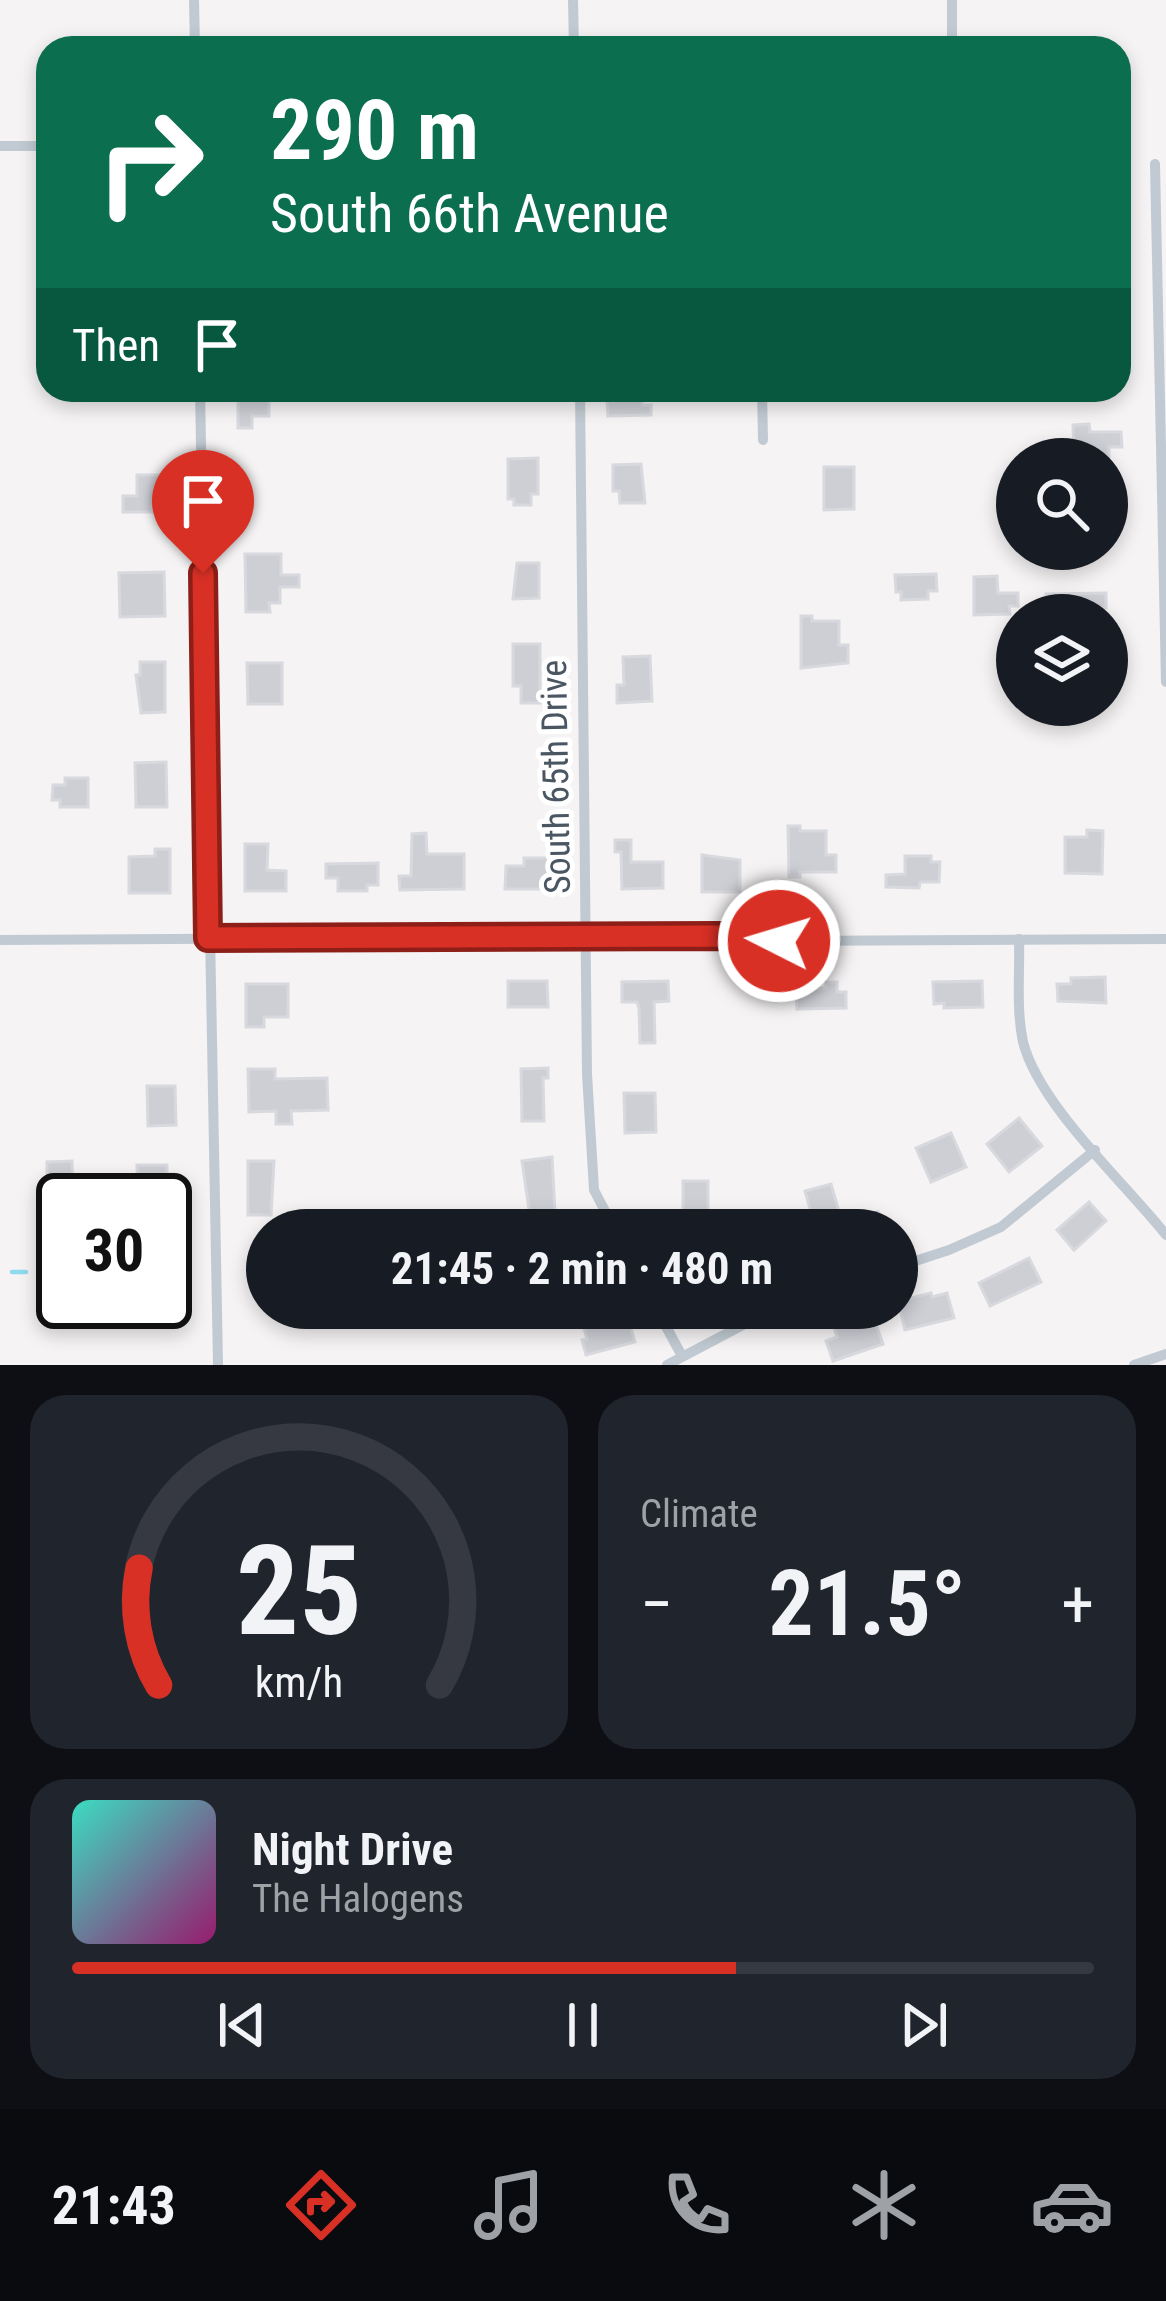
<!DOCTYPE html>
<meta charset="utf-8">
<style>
:root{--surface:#171b24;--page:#20242c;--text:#f1f3f6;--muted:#9ea1a6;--line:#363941;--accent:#d93025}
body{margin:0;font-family:"Roboto Condensed",sans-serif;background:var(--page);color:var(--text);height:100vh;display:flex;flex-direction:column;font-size:45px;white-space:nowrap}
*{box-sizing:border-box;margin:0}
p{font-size:39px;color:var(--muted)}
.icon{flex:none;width:66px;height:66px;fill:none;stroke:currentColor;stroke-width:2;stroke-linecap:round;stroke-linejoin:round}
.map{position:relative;height:1365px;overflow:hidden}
.drawer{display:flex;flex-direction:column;gap:30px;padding:30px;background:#0d0f14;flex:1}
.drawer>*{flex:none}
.top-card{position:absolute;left:36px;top:36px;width:1095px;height:366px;border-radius:36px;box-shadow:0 6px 18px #0003;background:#0b6e4f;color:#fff;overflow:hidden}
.controls{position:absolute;left:996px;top:438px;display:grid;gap:24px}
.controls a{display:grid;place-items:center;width:132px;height:132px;border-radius:50%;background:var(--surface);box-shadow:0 6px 18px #0003;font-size:60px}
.speed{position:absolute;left:36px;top:1173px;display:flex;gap:24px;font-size:60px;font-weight:700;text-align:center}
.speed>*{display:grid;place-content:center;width:156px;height:156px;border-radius:50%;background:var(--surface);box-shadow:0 6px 18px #0003;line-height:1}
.speed .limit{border:6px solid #111;border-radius:18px;background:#fff;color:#111}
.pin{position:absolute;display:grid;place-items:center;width:102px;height:102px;color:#fff;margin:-123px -51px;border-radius:50% 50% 50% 0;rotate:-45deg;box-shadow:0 0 12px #0007}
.pin .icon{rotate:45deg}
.me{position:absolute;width:132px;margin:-66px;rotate:275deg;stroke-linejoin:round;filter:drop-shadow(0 0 9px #0008)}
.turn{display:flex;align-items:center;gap:42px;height:252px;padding:0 36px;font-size:54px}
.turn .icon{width:156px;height:156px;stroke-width:2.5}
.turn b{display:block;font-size:84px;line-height:102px}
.then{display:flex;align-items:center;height:114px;padding:0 36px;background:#0003;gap:24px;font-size:45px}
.big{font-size:90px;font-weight:700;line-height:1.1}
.drawer .tile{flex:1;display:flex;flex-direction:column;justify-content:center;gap:18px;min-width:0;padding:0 42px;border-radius:36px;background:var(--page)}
.drawer .dial{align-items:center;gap:0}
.dial svg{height:312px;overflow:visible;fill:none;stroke:var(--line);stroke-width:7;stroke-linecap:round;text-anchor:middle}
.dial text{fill:var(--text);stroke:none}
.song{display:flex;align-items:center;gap:36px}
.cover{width:144px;height:144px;border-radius:18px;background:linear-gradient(135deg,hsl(170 70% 55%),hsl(320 70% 35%))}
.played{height:12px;border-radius:6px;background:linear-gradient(90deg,var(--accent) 65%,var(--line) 65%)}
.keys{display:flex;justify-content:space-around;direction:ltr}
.heat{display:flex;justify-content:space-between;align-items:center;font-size:66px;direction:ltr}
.drawer .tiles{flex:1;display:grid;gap:30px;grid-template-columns:1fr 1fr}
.tile:last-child{grid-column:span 2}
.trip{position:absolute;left:246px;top:1209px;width:672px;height:120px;border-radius:60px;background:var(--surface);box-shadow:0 6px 18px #0003;font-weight:700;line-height:120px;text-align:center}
.dock{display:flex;height:192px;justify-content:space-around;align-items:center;background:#090b0e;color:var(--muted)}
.dock .icon{width:84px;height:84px}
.dock .current{color:var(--accent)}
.dock b{font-size:54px;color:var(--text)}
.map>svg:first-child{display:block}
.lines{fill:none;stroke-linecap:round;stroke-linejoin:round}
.stream{stroke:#90daee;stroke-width:4.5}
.building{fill:#cdcfd5;stroke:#d7d9de;stroke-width:3}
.minor{stroke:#c1cad2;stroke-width:10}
.route-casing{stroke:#8d1f18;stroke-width:30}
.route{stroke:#d93025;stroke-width:21}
.labels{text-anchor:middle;stroke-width:10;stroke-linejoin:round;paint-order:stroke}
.street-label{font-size:36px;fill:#4a5661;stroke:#fff}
</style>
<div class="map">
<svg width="1166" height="1365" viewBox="0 0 1166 1365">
<rect width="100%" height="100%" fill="#f5f3f3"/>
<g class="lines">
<path class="stream" d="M 12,1272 L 26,1272"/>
</g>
<g class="building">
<path d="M 238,390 L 269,390 L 269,416 L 252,416 L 252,428 L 238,428 Z"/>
<path d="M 613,390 L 641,390 L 642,405 L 651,405 L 651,415 L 608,416 L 607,401 L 613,401 Z"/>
<path d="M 1089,424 L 1090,432 L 1121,432 L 1122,447 L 1109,447 L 1109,459 L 1074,459 L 1073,425 Z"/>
<path d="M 538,458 L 538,494 L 531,494 L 531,505 L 514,505 L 514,499 L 508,499 L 508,459 Z"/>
<path d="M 641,464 L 645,503 L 620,503 L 619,491 L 613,491 L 613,465 Z"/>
<path d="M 824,467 L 854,467 L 854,509 L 824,510 Z"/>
<path d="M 137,475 L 163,475 L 164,507 L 152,506 L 152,512 L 123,512 L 123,496 L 137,496 Z"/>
<path d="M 245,554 L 281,554 L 281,575 L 299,575 L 299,587 L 280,587 L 280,603 L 269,603 L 270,612 L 246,612 Z"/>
<path d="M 517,563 L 539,563 L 539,598 L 513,599 Z"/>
<path d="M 164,572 L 165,616 L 120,617 L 119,573 Z"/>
<path d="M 936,574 L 937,591 L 928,591 L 928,599 L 901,600 L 901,592 L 896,592 L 895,575 Z"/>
<path d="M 997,576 L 998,593 L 1018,593 L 1018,606 L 1009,606 L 1010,614 L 974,615 L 974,577 Z"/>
<path d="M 1106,593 L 1106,608 L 1084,608 L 1084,615 L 1046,615 L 1046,594 Z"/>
<path d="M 801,616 L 812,616 L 812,621 L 839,621 L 839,645 L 848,645 L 848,663 L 801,668 Z"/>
<path d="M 513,644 L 540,644 L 540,703 L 521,703 L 521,686 L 513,686 Z"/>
<path d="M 650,656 L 652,701 L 617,703 L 617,685 L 624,685 L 623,657 Z"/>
<path d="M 140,662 L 165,662 L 165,712 L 141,713 L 136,675 L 140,675 Z"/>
<path d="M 247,663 L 282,663 L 282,704 L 248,704 Z"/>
<path d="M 166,762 L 167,807 L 136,807 L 135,763 Z"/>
<path d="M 65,778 L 88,778 L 88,807 L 60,807 L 60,800 L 52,800 L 53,785 L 65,785 Z"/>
<path d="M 788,826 L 800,826 L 800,831 L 826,831 L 826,855 L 836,855 L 836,872 L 800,872 L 800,877 L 789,877 Z"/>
<path d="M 1087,830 L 1103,831 L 1102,874 L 1065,873 L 1065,837 L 1087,837 Z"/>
<path d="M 426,833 L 427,854 L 464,854 L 464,889 L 400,890 L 399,876 L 411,876 L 412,834 Z"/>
<path d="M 615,840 L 631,840 L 631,862 L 663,862 L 663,888 L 622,889 L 621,852 L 615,852 Z"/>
<path d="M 245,844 L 268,844 L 267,870 L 286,871 L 286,891 L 245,891 Z"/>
<path d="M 155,849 L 170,849 L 170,893 L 129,893 L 129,857 L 155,856 Z"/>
<path d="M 702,855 L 740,860 L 740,892 L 702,892 Z"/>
<path d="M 905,856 L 931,856 L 931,862 L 940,862 L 939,882 L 920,882 L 919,888 L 886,887 L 886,875 L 905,874 Z"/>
<path d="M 524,858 L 563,858 L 567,889 L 505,889 L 506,866 L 524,866 Z"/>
<path d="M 378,863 L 378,885 L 367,885 L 367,891 L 338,891 L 338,878 L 326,878 L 326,864 Z"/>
<path d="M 1105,977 L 1106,1003 L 1058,1001 L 1057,984 L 1071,984 L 1071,978 Z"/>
<path d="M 508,981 L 547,981 L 548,1007 L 508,1007 Z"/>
<path d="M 668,981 L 669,1001 L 654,1002 L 655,1043 L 640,1043 L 639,1008 L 637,1002 L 622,1002 L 622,982 Z"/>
<path d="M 982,981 L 983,1007 L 944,1008 L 944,1003 L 934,1004 L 933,982 Z"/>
<path d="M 826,982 L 837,982 L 837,992 L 846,992 L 846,1008 L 797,1009 L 796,989 L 826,988 Z"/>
<path d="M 246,984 L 288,984 L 288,1017 L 264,1017 L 264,1027 L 246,1027 Z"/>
<path d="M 548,1068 L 548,1078 L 543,1078 L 544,1121 L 522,1121 L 521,1069 Z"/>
<path d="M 248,1069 L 275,1069 L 275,1079 L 327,1078 L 328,1110 L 291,1111 L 292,1124 L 276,1124 L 276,1111 L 249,1112 Z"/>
<path d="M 147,1086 L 175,1086 L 176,1125 L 148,1126 Z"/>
<path d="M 624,1093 L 655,1093 L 656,1132 L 625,1133 Z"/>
<path d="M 1019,1118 L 1042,1146 L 1009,1172 L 987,1144 Z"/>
<path d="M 951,1133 L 966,1167 L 931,1182 L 916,1148 Z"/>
<path d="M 552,1157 L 555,1213 L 530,1216 L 522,1161 Z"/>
<path d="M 72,1161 L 73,1198 L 47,1198 L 47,1162 Z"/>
<path d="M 248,1161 L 274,1161 L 271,1215 L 248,1215 Z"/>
<path d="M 137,1165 L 167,1165 L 167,1174 L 174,1174 L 175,1190 L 162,1190 L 162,1200 L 138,1198 Z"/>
<rect x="683" y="1181" width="25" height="37"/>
<path d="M 831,1184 L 841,1219 L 878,1212 L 883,1230 L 816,1230 L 805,1191 Z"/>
<path d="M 1089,1202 L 1106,1221 L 1074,1250 L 1057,1230 Z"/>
<path d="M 178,1247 L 179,1305 L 165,1305 L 165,1248 Z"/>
<path d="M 1029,1258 L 1041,1282 L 990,1306 L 979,1283 Z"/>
<path d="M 931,1293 L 932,1297 L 947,1293 L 954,1318 L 905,1330 L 898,1301 Z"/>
<path d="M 627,1316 L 635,1342 L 586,1355 L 582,1340 L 587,1339 L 584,1328 Z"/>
<path d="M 873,1316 L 883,1344 L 833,1361 L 826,1341 L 837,1337 L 833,1325 L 843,1322 L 845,1326 Z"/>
</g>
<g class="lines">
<g class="minor">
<path d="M 194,0 L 195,48"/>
<path d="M 573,0 L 574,48"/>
<path d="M 952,0 L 952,48"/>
<path d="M 0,146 L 48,146"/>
<path d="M 1155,164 L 1166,682"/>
<path d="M 200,390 L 218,1365"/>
<path d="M 580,390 L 587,1074 L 594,1190 L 615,1230"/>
<path d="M 762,390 L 763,440"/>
<path d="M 1019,939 C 1020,972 1016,1009 1023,1042 C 1039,1105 1124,1182 1166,1235"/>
<path d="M 0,940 L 720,936 L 779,941 L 1166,939"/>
<path d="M 897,1267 L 949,1250 L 1001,1227 L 1095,1150"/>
<path d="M 656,1308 L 682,1356"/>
<path d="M 667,1365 L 775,1308"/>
<path d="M 1134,1365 L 1166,1354"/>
</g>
</g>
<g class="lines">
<g class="route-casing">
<path id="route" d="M 203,573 L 208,938 L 720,936 L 779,941"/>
</g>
<use href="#route" class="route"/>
</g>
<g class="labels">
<g class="street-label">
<text transform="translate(555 777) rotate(-91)" y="13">South 65th Drive</text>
</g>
</g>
</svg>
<div class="controls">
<a><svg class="icon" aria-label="search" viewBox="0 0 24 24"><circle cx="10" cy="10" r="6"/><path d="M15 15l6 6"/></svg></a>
<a><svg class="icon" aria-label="layers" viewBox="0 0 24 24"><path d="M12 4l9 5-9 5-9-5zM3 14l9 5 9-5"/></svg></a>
</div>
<div class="speed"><div class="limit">30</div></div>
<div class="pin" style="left:203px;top:573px;background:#d93025"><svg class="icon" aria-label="arrive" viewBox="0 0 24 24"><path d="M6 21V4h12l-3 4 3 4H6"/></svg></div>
<svg class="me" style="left:779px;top:941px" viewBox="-20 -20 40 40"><circle r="17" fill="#d93025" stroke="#fff" stroke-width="3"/><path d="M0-11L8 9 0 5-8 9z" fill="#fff"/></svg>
<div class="trip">21:45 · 2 min · 480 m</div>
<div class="top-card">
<div class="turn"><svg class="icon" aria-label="right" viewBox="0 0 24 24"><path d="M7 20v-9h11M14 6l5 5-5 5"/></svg><div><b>290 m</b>South 66th Avenue</div></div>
<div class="then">Then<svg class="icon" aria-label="arrive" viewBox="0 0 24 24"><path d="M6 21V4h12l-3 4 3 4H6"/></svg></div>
</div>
</div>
<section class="drawer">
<div class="tiles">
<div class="tile dial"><svg viewBox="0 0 100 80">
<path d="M14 69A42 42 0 1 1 86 69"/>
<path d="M14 69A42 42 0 0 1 9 39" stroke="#d93025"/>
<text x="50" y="56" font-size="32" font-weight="700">25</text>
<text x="50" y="72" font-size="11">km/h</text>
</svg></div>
<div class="tile"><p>Climate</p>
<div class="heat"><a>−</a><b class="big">21.5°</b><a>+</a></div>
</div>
<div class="tile">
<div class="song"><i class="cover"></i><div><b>Night Drive</b><p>The Halogens</p></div></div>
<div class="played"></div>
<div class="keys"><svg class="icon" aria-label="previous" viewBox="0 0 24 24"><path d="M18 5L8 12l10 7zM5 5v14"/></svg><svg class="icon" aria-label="pause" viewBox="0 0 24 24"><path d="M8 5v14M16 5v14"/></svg><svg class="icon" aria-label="next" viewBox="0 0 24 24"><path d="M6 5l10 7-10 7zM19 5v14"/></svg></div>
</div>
</div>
</section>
<nav class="dock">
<b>21:43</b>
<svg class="icon current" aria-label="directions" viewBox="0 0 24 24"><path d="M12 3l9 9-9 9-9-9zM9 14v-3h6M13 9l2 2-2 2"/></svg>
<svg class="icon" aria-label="music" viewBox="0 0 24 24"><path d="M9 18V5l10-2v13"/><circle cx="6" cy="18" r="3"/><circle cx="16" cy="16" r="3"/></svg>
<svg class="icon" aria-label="phone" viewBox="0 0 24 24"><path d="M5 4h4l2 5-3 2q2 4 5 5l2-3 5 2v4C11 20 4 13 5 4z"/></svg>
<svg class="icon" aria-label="climate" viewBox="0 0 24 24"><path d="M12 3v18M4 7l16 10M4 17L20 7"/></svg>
<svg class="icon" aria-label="car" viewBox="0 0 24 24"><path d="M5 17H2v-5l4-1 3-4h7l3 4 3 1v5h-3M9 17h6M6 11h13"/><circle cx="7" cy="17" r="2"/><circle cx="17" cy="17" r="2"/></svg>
</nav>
